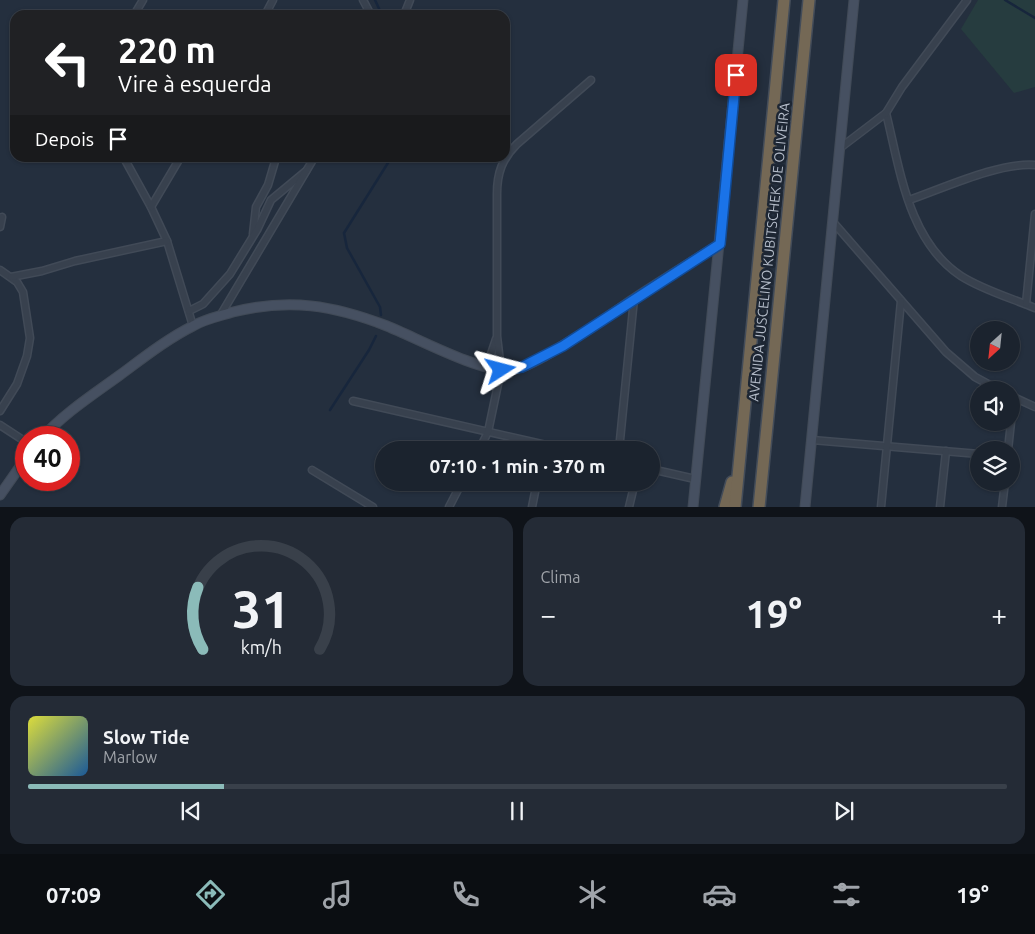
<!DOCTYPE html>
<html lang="pt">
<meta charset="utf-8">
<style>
:root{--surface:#1b232e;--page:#242b36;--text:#f1f3f6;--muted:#a0a4aa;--line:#39404a;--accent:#8bbbb9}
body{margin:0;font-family:Ubuntu,sans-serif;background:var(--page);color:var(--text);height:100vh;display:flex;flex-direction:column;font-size:19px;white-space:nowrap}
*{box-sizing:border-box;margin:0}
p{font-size:16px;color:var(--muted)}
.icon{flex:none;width:28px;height:28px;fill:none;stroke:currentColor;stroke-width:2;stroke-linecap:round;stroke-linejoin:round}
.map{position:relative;height:507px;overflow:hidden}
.details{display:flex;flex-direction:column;gap:10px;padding:10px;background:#0f1319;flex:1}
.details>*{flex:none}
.banner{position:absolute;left:10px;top:10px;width:500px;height:152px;border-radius:15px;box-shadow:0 1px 4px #0004,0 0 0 1px var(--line);background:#202124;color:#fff;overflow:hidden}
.needle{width:32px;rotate:207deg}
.fabs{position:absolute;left:970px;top:321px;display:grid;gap:10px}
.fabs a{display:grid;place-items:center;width:50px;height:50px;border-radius:50%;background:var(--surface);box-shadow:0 1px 4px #0004,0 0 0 1px var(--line);font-size:25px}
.speed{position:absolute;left:15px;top:426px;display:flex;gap:10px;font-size:25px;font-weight:700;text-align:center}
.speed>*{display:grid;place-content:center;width:65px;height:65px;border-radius:50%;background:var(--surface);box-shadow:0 1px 4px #0004,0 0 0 1px var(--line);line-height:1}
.speed .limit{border:8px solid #d22;background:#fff;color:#111}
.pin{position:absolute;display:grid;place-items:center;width:42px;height:42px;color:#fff;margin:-21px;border-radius:10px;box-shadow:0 2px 8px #0006}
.me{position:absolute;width:55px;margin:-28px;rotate:81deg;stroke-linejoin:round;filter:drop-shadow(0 0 4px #0008)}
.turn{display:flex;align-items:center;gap:18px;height:105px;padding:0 25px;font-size:22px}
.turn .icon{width:65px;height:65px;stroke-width:2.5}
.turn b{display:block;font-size:35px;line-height:42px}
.then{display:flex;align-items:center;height:48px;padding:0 25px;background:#0003;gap:10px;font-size:19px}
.big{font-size:38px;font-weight:600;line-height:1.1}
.details .card{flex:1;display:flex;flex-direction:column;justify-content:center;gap:8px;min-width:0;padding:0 18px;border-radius:15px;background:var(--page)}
.details .dial{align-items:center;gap:0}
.dial svg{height:130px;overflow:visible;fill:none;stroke:var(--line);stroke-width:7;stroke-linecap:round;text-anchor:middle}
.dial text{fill:var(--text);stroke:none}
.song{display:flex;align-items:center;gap:15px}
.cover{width:60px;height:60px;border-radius:8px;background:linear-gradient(135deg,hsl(60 70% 55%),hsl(210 70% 35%))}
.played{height:5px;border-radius:2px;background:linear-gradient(90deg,var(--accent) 20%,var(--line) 20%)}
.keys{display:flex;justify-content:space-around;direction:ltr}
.heat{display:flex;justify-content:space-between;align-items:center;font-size:28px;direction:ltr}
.details .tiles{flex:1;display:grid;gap:10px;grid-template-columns:1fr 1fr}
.card:last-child{grid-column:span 2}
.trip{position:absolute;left:375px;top:441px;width:285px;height:50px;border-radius:25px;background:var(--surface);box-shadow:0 1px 4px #0004,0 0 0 1px var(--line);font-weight:600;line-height:50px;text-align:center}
.menu{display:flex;height:80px;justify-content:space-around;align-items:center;background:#0b0e12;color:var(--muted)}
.menu .icon{width:35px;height:35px}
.menu .current{color:var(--accent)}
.menu b{font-size:22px;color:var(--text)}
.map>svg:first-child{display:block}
.green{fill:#263c3f}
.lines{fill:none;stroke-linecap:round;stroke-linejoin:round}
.stream{stroke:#17263c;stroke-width:2.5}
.street-casing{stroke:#414a57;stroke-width:9}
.secondary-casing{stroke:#414a57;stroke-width:11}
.highway-casing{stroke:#434c59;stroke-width:14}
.street{stroke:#38414e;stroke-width:6}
.secondary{stroke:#465061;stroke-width:9}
.highway{stroke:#746855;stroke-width:11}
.route-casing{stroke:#114b97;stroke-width:12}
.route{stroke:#1a73e8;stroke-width:9}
.labels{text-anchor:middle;stroke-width:5;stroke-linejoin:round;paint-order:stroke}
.street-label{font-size:14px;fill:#b4bcc9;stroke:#1d2633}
</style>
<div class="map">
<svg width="1035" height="507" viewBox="0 0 1035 507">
<rect width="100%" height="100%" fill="#242f3e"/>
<path class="green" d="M 978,0 L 1035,0 L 1035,87 L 1014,93 L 961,29 Z"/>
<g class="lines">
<g class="stream">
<path d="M 375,0 L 382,15"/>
<path d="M 1005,0 L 1035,18"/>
<path d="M 381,315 L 380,307 L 347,248 L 344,233 L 391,158"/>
<path d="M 330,410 L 369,350 L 376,336"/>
</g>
<g class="street-casing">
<g id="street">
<path d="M 363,0 L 371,15"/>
<path d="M 134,15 L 143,0"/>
<path d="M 265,15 L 273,0"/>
<path d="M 404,15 L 410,0"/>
<path d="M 886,113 C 900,169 908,241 961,276 C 983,290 1011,298 1035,308"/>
<path d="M 840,148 L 886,113 L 902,87 L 967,0"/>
<path d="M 124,158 L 151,207 L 167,241 L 193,326"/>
<path d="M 909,200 C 944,188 999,162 1035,165"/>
<path d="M 151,207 L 180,158"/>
<path d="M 833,222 L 946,352 L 975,377 L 999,390"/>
<path d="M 0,227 L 2,217"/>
<path d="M 253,234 L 256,207 L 268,185 L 276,158"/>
<path d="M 0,270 L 17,282 L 23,292 L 30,338 L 27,356 L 17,384 L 0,411"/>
<path d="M 11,277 L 42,271 L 75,261 L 167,241"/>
<path d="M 1026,304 L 1035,214"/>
<path d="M 189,311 L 203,304 L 230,274 L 257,230 L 271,200 L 306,171"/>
<path d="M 220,316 L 314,158"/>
<path d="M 487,366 L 496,339"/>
<path d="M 1011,396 L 1035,407"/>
<path d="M 353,401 L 568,450"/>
<path d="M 1011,417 L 1013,397"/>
<path d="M 0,425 L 26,442"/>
<path d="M 812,440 L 979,454"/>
<path d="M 479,450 L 488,432 L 501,370 L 497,336 L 497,194 C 497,173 502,159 517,144 L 591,80"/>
<path d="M 619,450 L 634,299"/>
<path d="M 1008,450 L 1011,422"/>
<path d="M 651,469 L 695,479"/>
<path d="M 312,470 L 373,507"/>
<path d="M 449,507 L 462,482"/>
<path d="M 532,507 L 537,482"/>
<path d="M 629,507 L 635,482"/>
<path d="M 881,507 L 901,301"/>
<path d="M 940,507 L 946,451"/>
<path d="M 1002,507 L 1005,482"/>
</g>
</g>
<g class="secondary-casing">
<g id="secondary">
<path d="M 42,438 C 63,414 94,394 120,375 C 143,358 167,339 193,326 C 205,319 220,316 233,312 C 289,298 333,305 387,326 C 417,338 479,372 509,370 C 522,369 533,362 545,356 C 575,339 604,320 632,300 C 661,281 690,263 720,244"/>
<path d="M 0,495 L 26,458"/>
<path d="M 693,507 L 743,0"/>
<path d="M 805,507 L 854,0"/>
</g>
</g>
<g class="highway-casing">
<g id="highway">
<path d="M 725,507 L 732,482"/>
<path d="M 735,507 L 784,0"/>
<path d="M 759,507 L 809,0"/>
</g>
</g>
<use href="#street" class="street"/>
<use href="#secondary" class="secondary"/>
<use href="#highway" class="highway"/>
</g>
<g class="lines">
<g class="route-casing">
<path id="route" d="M 501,370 L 522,367 L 563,346 L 720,244 L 736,75"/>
</g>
<use href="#route" class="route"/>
</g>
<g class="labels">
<g class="street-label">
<text transform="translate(769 252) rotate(-84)" y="5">AVENIDA JUSCELINO KUBITSCHEK DE OLIVEIRA</text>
</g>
</g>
</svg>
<div class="fabs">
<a><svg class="needle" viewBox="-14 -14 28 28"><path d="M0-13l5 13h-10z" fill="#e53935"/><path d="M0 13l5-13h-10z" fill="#a0a4aa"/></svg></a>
<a><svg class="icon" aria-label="sound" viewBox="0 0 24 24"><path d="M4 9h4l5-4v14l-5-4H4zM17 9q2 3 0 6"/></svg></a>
<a><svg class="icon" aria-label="layers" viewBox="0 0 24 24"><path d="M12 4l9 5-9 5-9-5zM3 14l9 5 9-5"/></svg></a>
</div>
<div class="speed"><div class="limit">40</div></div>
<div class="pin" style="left:736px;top:75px;background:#d93025"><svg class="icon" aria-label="arrive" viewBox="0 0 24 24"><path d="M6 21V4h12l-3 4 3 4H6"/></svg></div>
<svg class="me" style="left:501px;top:370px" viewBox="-20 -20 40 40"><path d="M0-17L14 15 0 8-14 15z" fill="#1a73e8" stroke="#fff" stroke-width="4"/></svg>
<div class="trip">07:10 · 1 min · 370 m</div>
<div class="banner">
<div class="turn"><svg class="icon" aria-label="left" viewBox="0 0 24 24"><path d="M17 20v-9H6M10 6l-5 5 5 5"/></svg><div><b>220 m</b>Vire à esquerda</div></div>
<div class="then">Depois<svg class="icon" aria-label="arrive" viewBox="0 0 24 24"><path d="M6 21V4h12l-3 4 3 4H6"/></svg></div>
</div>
</div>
<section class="details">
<div class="tiles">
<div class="card dial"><svg viewBox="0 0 100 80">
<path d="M14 69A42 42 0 1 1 86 69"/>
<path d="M14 69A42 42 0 0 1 11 31" stroke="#8bbbb9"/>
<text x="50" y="56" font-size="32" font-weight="700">31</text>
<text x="50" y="72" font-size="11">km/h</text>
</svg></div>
<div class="card"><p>Clima</p>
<div class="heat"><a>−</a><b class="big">19°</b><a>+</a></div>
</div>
<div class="card">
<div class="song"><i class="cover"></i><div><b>Slow Tide</b><p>Marlow</p></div></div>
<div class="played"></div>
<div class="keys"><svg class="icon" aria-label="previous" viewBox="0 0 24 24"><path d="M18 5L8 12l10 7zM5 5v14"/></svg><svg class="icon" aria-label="pause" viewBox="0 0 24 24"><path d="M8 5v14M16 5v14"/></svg><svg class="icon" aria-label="next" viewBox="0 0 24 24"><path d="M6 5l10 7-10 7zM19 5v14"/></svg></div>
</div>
</div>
</section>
<nav class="menu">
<b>07:09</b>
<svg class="icon current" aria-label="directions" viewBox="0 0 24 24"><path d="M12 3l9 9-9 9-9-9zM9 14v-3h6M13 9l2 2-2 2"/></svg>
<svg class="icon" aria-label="music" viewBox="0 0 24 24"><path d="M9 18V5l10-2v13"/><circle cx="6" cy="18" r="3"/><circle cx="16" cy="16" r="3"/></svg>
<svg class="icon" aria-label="phone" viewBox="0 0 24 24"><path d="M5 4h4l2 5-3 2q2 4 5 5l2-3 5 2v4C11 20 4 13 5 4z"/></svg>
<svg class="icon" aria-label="climate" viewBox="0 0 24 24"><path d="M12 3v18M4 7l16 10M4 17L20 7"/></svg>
<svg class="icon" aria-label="car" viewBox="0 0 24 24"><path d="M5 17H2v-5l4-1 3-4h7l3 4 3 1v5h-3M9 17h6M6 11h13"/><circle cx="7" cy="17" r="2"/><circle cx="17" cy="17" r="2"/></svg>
<svg class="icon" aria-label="filters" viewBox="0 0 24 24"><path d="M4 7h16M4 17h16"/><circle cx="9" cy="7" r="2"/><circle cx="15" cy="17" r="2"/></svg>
<b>19°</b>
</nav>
